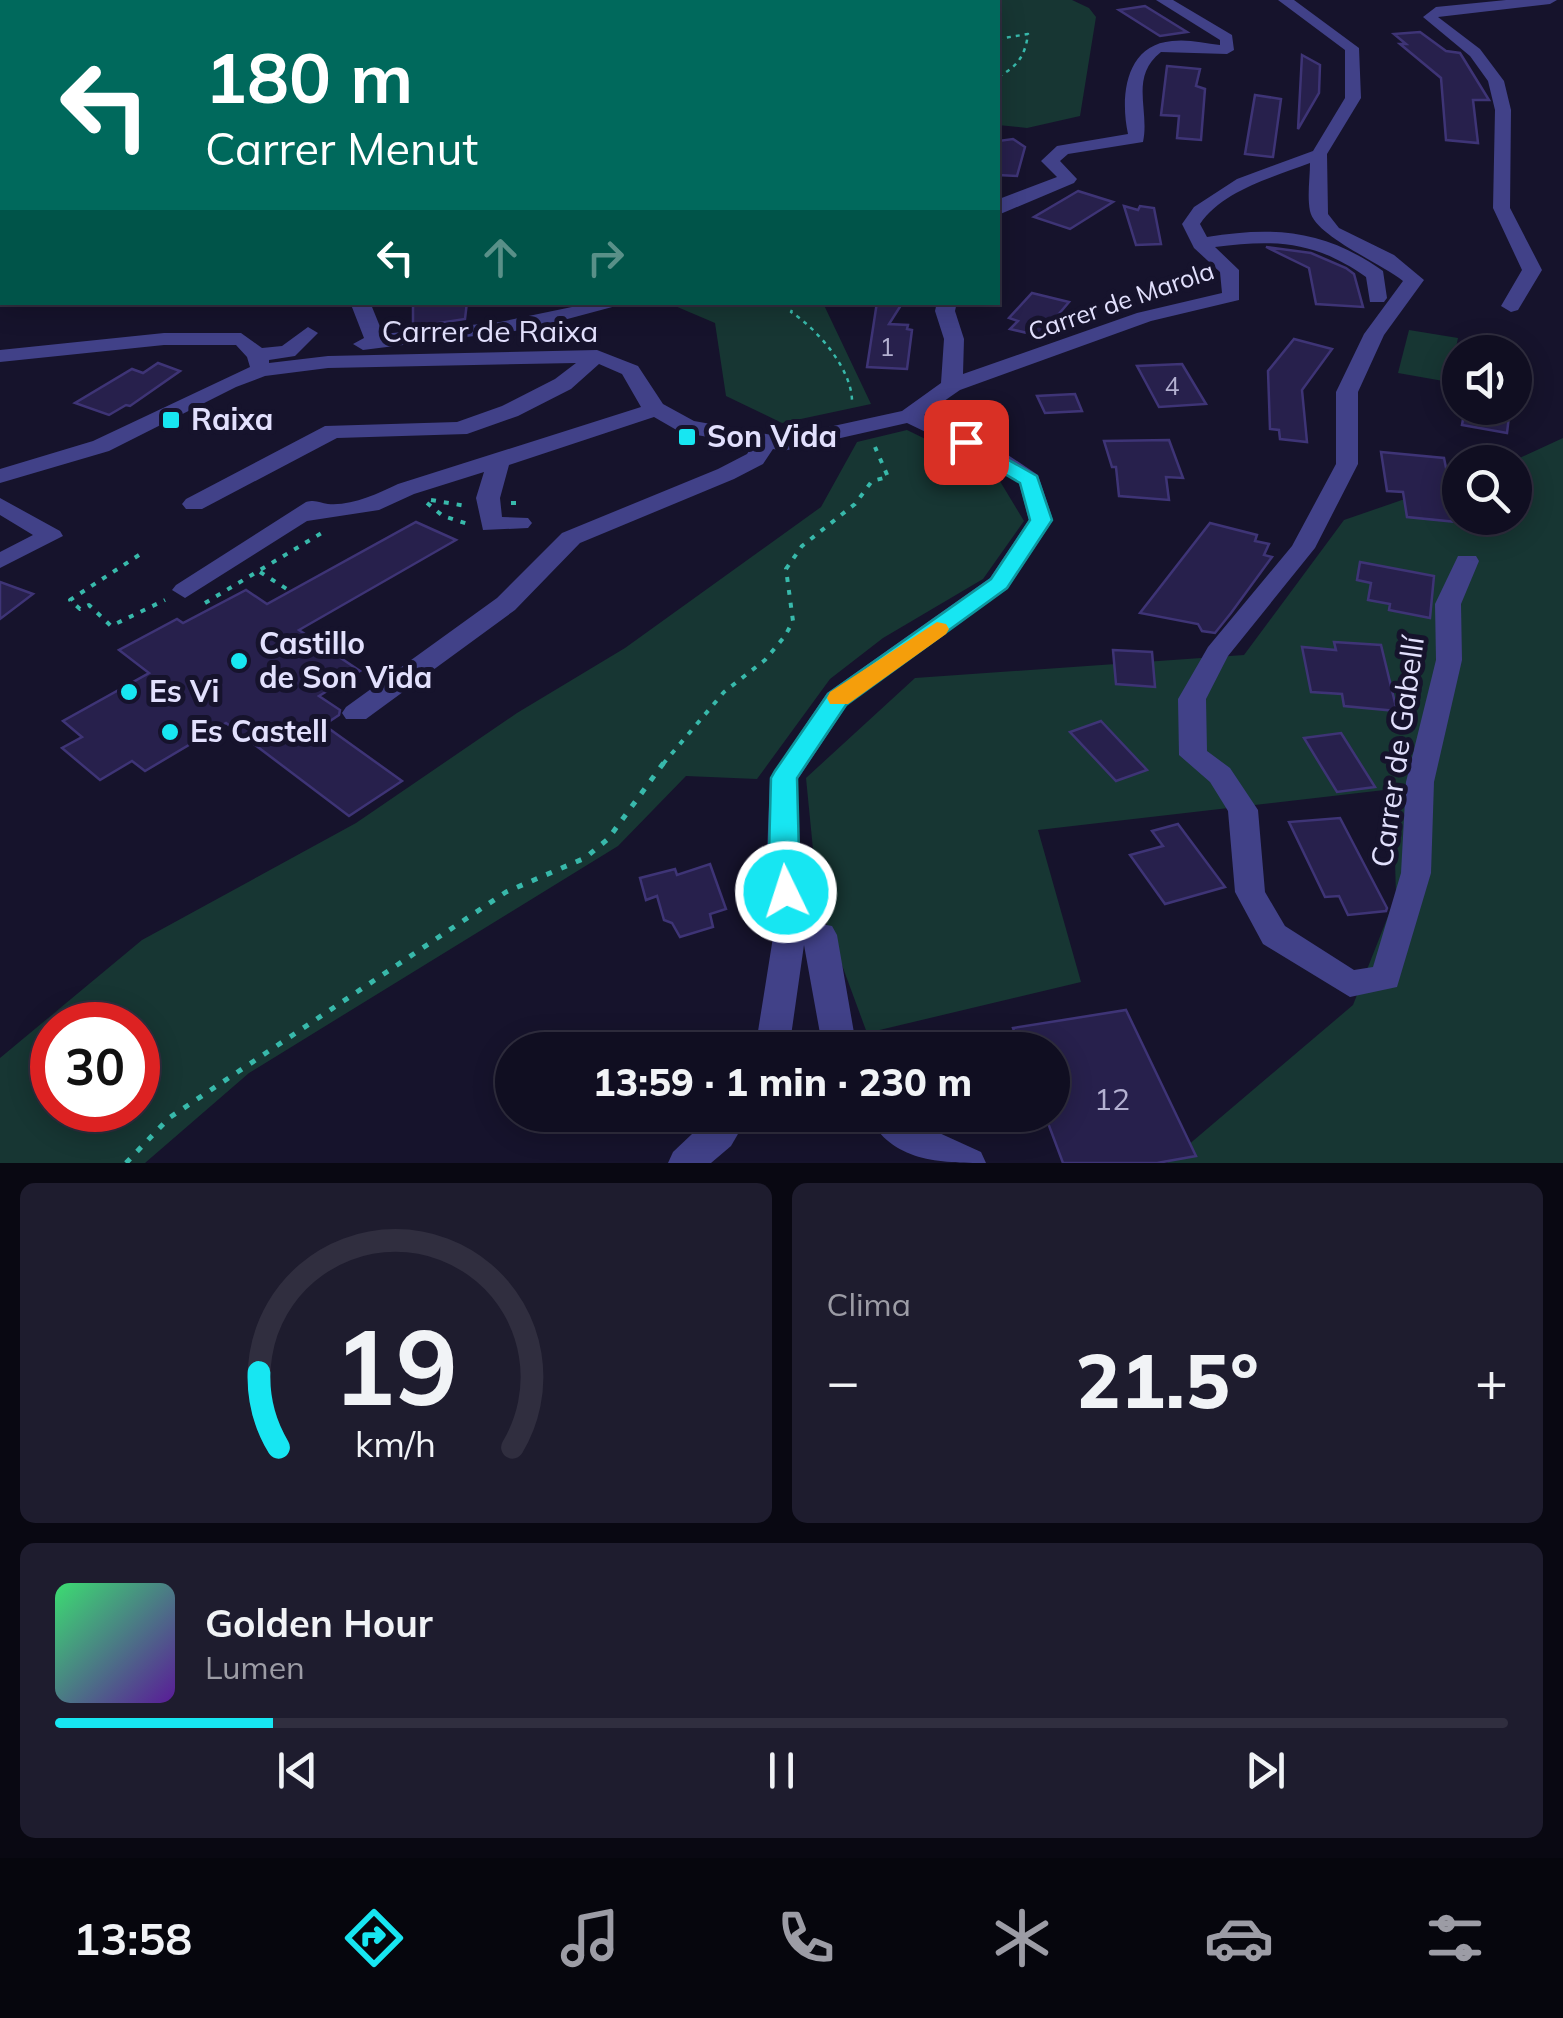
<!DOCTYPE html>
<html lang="es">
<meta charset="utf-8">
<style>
:root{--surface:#100e21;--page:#1e1c2e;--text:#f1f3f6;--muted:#9c9ca5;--line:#302e3f;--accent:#17e6f2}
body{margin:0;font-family:Mulish,sans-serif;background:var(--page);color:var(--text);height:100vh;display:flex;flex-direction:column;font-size:38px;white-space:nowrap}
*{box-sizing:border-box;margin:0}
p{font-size:32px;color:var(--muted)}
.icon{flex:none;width:55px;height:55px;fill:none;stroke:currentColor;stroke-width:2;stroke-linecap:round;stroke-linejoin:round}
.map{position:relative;height:1163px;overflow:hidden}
.drawer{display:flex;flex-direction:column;gap:20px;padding:20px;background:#090812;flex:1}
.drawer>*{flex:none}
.hud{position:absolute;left:0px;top:0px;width:1000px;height:305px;box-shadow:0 5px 25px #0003,0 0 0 2px var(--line);background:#00695c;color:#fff;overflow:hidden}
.buttons{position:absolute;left:1442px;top:335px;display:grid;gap:20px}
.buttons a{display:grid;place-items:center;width:90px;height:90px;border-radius:50%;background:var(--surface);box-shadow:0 5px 25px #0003,0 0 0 2px var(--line);font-size:50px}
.speed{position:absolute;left:30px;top:1002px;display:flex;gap:20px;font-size:50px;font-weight:700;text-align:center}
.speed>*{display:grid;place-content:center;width:130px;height:130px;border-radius:50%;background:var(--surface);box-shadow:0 5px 25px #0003,0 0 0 2px var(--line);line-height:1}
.speed .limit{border:15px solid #d22;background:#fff;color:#111}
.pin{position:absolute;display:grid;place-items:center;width:85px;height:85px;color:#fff;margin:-42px;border-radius:20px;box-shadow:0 5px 15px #0006}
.me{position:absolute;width:110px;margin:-55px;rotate:356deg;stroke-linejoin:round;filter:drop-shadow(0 0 8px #0008)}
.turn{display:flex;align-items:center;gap:35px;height:210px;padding:0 40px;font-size:45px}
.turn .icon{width:130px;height:130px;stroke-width:2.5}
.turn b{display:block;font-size:70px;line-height:85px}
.lanes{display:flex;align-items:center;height:95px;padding:0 40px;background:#0003;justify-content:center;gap:50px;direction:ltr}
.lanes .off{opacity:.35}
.big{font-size:75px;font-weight:800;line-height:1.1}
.drawer .tile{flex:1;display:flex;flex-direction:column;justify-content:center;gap:15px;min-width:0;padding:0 35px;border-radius:15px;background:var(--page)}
.drawer .dial{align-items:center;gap:0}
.dial svg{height:260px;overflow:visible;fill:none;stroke:var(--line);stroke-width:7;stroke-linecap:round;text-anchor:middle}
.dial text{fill:var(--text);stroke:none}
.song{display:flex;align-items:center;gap:30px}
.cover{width:120px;height:120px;border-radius:15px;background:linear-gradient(135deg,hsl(140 70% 55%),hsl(270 70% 35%))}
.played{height:10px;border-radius:5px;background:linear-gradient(90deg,var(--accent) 15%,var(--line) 15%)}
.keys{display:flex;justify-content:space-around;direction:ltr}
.heat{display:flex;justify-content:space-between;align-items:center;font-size:55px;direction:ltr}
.drawer .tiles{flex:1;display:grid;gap:20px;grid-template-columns:1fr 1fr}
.tile:last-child{grid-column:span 2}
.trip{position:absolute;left:495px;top:1032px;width:575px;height:100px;border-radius:50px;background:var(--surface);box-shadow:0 5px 25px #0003,0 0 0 2px var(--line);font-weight:800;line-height:100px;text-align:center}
.tabs{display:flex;height:160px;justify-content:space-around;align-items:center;background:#06060d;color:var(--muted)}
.tabs .icon{width:70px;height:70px}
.tabs .on{color:var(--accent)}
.tabs b{font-size:45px;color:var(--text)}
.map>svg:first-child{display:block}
.green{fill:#173633;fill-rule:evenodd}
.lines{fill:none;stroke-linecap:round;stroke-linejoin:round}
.stream{stroke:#0f2749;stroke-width:4}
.building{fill:#27204c;stroke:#3e3476;stroke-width:2.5}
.path-far2{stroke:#38b9ab;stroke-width:2.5;stroke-dasharray:4 5;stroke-linecap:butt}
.path-far1{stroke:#38b9ab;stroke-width:4;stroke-dasharray:5 8;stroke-linecap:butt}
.path{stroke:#38b9ab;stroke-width:5;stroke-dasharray:6 10;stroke-linecap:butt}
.minor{fill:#414188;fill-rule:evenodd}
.route{fill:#17e6f2;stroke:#0f969d;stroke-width:2.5}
.slow{fill:#f59e0b}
.poi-dot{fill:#17e6f2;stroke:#16132c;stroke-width:4}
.labels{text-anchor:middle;stroke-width:10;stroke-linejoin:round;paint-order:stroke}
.far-street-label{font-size:25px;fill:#e2e0fd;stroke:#16132c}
.number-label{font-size:25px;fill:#b3b0d1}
.street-label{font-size:30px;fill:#e2e0fd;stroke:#16132c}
.poi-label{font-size:30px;font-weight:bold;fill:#e2e0fd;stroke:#16132c;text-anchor:start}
.near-number-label{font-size:30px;fill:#b3b0d1}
</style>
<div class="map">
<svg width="1563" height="1163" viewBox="0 0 1563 1163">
<rect width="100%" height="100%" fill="#16132c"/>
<g class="green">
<path d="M 941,0 L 1072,0 L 1089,8 L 1096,17 L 1080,116 L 1027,128 L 998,125 L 998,2 L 934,2 Z"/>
<path d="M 668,303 L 823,303 L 871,404 L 782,423 L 726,396 L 715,323 Z"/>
<path d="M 1409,330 L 1458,338 L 1449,382 L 1398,373 Z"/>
<path d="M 907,430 L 995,473 L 1024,521 L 983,579 L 883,638 L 830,679 L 757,779 L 686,776 L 618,846 L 249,1073 L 145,1163 L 0,1163 L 0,1058 L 142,940 L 356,823 L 517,713 L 625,648 L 821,507 L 857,442 ZM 138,1025 L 138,1110 L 52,1110 L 52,1025 Z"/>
<path d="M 1563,438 L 1563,1163 L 1167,1163 L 1353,1005 L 1396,896 L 1393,789 L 1038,830 L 1081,982 L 867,1033 L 818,900 L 806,778 L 915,678 L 1244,655 L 1344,520 L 1460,480 L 1460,518 L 1515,518 L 1515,462 L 1511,462 Z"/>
</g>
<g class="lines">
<path class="stream" d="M 187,2 L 194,0"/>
</g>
<g class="building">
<path d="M 1145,6 L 1187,32 L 1160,36 L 1119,10 Z"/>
<path d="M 1420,32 L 1446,51 L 1460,53 L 1489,100 L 1473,100 L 1478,143 L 1446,140 L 1441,78 L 1400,44 L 1406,44 L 1394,34 Z"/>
<path d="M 1302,55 L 1320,65 L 1319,93 L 1298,129 Z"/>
<path d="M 1167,66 L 1200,69 L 1196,86 L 1205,89 L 1201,140 L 1177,138 L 1179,116 L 1161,115 Z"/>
<path d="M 1255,95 L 1281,99 L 1273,157 L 1245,154 Z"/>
<path d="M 1013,139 L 1025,147 L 1017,176 L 998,175 L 998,141 Z"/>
<path d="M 1078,191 L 1113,202 L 1070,229 L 1034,217 Z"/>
<path d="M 1124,206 L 1138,210 L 1140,206 L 1154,208 L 1161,244 L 1136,245 Z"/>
<path d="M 1266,247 L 1311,253 L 1346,268 L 1354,274 L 1363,307 L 1316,304 L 1309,268 Z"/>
<path d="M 1032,293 L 1069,302 L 1040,336 L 1010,329 L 1018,321 L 1009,318 Z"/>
<path d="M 413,302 L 467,302 L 465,319 L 413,327 Z"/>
<path d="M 877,302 L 903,302 L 889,324 L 908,325 L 907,329 L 912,330 L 907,369 L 867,367 Z"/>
<path d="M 1294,339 L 1332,349 L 1302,390 L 1307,442 L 1280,439 L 1279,430 L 1270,429 L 1268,371 Z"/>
<path d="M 158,363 L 180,371 L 130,406 L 126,405 L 109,415 L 75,403 L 132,369 L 143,373 Z"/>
<path d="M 1182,364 L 1206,404 L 1159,407 L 1137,366 Z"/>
<path d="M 1075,394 L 1082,411 L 1045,413 L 1037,396 Z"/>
<path d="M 1465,408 L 1510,408 L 1507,433 L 1462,425 Z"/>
<path d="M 1169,440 L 1183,478 L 1166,477 L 1169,500 L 1119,496 L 1116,467 L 1112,467 L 1104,441 Z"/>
<path d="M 1381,452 L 1444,458 L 1457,522 L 1407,517 L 1403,492 L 1387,491 Z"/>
<path d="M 416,522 L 456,540 L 299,630 L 360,671 L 319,696 L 340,710 L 339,715 L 324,725 L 402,781 L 349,816 L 226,723 L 145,771 L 132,761 L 100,780 L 62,748 L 82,737 L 63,721 L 149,673 L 119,650 L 177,619 L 183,623 L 246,590 L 267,604 Z"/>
<path d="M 1210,523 L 1257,535 L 1255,541 L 1269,544 L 1264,555 L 1272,557 L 1231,613 L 1215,633 L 1202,631 L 1198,624 L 1140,613 Z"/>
<path d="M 1360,562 L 1434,576 L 1430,618 L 1389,610 L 1390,604 L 1368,600 L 1371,583 L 1357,580 Z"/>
<path d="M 0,582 L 33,594 L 0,619 Z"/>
<path d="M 1334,642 L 1381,645 L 1397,711 L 1344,706 L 1342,694 L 1311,692 L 1302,647 L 1336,650 Z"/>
<path d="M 1113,650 L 1152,652 L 1155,687 L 1116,684 Z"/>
<path d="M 1101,721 L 1147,770 L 1116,781 L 1070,732 Z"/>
<path d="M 1341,733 L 1375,787 L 1337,792 L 1304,738 Z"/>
<path d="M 1340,818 L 1387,908 L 1386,911 L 1348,915 L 1339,896 L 1325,897 L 1289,822 Z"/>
<path d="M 1178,824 L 1225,887 L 1165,904 L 1130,855 L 1163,846 L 1152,831 Z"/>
<path d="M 710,864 L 726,909 L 710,914 L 713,927 L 680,937 L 672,923 L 664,920 L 657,896 L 646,900 L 640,878 L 675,869 L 677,875 Z"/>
<path d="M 1126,1010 L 1196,1156 L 1157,1163 L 1063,1163 L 1045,1115 L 1052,1115 L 1052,1050 L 1021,1050 L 1013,1028 Z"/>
</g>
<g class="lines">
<g class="path-far2">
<path d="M 204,2 L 210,0"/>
<path d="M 998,39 L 1028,34 C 1025,56 1018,66 998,77"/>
<path d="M 796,302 L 791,312 C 817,329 851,368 852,400"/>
</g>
<g class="path-far1">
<path d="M 431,500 L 466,506"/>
<path d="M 427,503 L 443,516 L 471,525"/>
<path d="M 511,503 L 523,503"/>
<path d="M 139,555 L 70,600 L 80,609 L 89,605 L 111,626 L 165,600"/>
<path d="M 260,572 L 290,591"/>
<path d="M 205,603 L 325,531"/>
<path d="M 663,764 L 724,692 L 765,660 L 785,636 L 793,621 L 786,569 L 802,546 L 855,504 L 872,481 L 888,477 L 875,447"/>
</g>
<path class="path" d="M 126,1163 L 169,1118 L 506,892 L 585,858 L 608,839 L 665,761"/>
<g class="minor">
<path d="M 1156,0 L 1173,0 L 1232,35 L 1234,50 L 1227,54 L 1161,52 C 1129,77 1150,110 1143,142 L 1068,154 L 1060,161 L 1077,179 L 1074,183 L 998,215 L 999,199 L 1057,177 L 1041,161 L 1057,146 L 1128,134 C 1120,97 1125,45 1172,41 C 1188,39 1204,43 1220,45 L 1220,40 Z"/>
<path d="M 1278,0 L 1294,0 L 1359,48 L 1361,98 L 1327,154 L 1328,214 L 1339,228 L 1394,255 L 1424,280 L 1384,335 L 1358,392 L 1358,464 L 1315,548 L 1228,656 L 1206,699 L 1207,751 L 1230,768 L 1258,810 L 1265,892 L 1285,926 L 1354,970 L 1373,967 L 1401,873 L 1406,782 L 1436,660 L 1435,604 L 1458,556 L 1476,556 L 1479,561 L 1461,604 L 1462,660 L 1434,782 L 1431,873 L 1397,987 L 1350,997 L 1263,944 L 1235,892 L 1228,811 L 1210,782 L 1179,755 L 1178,699 L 1208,647 L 1292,546 L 1336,464 L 1336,392 L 1364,334 L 1403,281 C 1381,263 1315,236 1310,211 C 1307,196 1310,178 1310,163 C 1274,177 1223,190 1200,224 L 1207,237 C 1275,226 1325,230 1383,271 L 1387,298 L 1384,302 L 1370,302 L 1366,277 C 1315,241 1276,239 1215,247 L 1239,270 L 1239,300 L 1151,321 L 960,390 L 924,415 L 1002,451 L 1038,475 L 1053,520 L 1008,588 L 847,705 L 798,779 L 797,854 L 805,921 L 832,926 L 837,935 L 857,1050 L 823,1050 L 804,945 L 789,1050 L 755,1050 L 774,931 L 767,854 L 770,778 L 827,693 L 990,578 L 1029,520 L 1019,483 L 986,461 L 907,423 L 783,451 L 773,449 L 763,464 L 734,479 L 580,543 L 515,610 L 366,719 L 346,719 L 342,713 L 346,707 L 497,598 L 562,533 L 718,469 L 747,454 L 753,445 L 680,432 L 654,417 L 509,465 L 500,498 L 502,517 L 528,518 L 532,523 L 528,528 L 483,530 L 476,498 L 484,472 L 414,494 L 379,510 L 307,521 L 185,598 L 172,590 L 176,585 L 306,502 C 316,499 320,503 328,504 C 352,506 377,494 398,484 L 641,407 L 622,374 L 599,364 L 571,389 L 518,416 L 467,434 L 337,438 L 202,509 L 186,509 L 182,504 L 186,499 L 325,426 L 457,422 L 502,406 L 555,379 L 576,363 L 328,368 L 265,376 L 236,387 L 109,451 L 0,483 L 0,469 L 93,441 L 250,367 L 247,357 L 236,345 L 164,345 L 0,362 L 0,350 L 164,333 L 241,333 L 262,348 L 282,346 L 308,327 L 318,333 L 295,356 L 269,360 L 269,363 L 328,356 L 597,350 L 638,366 L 663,404 L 694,421 L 783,437 L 902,411 L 941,383 L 944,339 L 935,311 L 937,302 L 957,302 L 955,311 L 964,339 L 963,374 L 1137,313 L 1222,293 L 1220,272 L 1194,248 L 1182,224 L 1194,207 L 1237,179 L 1313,151 L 1345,98 L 1345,50 Z"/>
<path d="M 1506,0 L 1557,0 L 1550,4 L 1438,17 L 1480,49 L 1504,81 L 1511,110 L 1510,208 L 1542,270 L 1518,310 L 1511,312 L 1501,306 L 1522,270 L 1493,208 L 1495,110 L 1488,81 L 1470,56 L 1423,17 L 1436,7 Z"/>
<rect x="0" y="12" width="2" height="9"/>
<rect x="0" y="193" width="2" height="10"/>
<path d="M 350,302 L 370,302 L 383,334 L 500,322 L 596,302 L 631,302 L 530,329 L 363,350 L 353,344 L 364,338 Z"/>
<path d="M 0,498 L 60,531 L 63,536 L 0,568 L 0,552 L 33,535 L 0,515 Z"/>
<path d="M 712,1115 L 749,1115 L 731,1146 L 711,1163 L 668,1163 L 673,1152 Z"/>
<path d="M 868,1115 L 907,1115 L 913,1121 L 981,1152 L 986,1163 C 940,1163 891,1162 868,1115 Z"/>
</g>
</g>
<path class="route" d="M 966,436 L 1037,476 L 1052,520 L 1007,588 L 846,705 L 797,778 L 800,892 L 796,900 L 786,903 L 776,900 L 769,854 L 771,778 L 775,771 L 828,694 L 991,579 L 1030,520 L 1020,483 L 959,447 L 959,438 Z"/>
<path class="slow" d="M 937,622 L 946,624 L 949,629 L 946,634 L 848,704 L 830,704 L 827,698 L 830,692 Z"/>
<g class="poi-dot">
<rect x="161" y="410" width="20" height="20" rx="5"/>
<rect x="677" y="427" width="20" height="20" rx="5"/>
<circle cx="239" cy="661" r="10"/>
<circle cx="129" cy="692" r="10"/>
<circle cx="170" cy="732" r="10"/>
</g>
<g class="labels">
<g class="far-street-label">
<text transform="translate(1121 301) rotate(-19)" y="9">Carrer de Marola</text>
</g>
<g class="number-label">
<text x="887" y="356">1</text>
<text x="1172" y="395">4</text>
</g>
<g class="street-label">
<text x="490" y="342">Carrer de Raixa</text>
<text transform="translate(1398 752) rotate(-82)" y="10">Carrer de Gabellí</text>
</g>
<g class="poi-label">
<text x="191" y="430">Raixa</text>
<text x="707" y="447">Son Vida</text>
<text x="259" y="654">Castillo<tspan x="259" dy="34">de Son Vida</tspan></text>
<text x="149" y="702">Es Vi</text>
<text x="190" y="742">Es Castell</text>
</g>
<g class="near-number-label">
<text x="1112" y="1110">12</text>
</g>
</g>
</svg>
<div class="buttons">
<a><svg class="icon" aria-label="sound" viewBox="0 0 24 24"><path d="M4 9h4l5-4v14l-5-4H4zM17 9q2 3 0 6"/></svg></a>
<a><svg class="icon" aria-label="search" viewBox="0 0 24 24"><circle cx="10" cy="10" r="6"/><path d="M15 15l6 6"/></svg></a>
</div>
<div class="speed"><div class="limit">30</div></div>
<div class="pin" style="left:966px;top:442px;background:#d93025"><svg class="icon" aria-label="arrive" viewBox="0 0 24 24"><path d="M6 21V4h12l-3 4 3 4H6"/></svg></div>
<svg class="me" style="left:786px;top:892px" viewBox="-20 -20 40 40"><circle r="17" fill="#17e6f2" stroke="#fff" stroke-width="3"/><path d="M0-11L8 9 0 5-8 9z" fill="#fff"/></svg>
<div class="trip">13:59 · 1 min · 230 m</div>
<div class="hud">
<div class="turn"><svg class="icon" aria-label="left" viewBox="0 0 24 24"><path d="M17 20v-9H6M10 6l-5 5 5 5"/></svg><div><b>180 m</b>Carrer Menut</div></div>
<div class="lanes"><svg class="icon" aria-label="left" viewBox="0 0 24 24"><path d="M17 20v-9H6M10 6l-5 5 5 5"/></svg><svg class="icon off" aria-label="ahead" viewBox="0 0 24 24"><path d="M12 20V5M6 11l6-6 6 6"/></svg><svg class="icon off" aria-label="right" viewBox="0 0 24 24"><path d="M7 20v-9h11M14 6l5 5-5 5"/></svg></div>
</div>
</div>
<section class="drawer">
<div class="tiles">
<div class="tile dial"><svg viewBox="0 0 100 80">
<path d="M14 69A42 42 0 1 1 86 69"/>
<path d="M14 69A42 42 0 0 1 8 46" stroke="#17e6f2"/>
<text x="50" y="56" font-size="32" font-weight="700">19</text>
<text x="50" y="72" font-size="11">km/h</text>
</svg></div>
<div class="tile"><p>Clima</p>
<div class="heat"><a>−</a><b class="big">21.5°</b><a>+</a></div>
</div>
<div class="tile">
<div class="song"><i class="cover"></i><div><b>Golden Hour</b><p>Lumen</p></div></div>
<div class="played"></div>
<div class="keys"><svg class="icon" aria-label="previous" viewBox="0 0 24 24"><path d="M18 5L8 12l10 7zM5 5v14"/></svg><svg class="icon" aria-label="pause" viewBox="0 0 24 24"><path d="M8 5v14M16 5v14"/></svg><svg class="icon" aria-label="next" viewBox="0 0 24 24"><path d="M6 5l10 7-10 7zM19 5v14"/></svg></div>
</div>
</div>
</section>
<nav class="tabs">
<b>13:58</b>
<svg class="icon on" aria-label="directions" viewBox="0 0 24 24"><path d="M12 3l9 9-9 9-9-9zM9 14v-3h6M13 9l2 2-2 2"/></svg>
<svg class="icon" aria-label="music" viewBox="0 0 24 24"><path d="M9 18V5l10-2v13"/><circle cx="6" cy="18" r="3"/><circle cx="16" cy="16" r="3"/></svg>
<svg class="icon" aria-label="phone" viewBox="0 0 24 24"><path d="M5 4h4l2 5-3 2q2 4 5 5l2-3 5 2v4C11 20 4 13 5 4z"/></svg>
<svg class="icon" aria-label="climate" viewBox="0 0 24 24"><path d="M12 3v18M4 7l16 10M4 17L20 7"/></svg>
<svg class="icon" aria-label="car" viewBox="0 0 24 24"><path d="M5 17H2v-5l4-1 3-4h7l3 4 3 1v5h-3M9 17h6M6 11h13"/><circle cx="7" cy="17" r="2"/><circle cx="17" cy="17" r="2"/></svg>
<svg class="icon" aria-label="filters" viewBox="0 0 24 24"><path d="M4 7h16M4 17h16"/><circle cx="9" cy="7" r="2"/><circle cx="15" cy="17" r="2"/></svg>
</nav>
